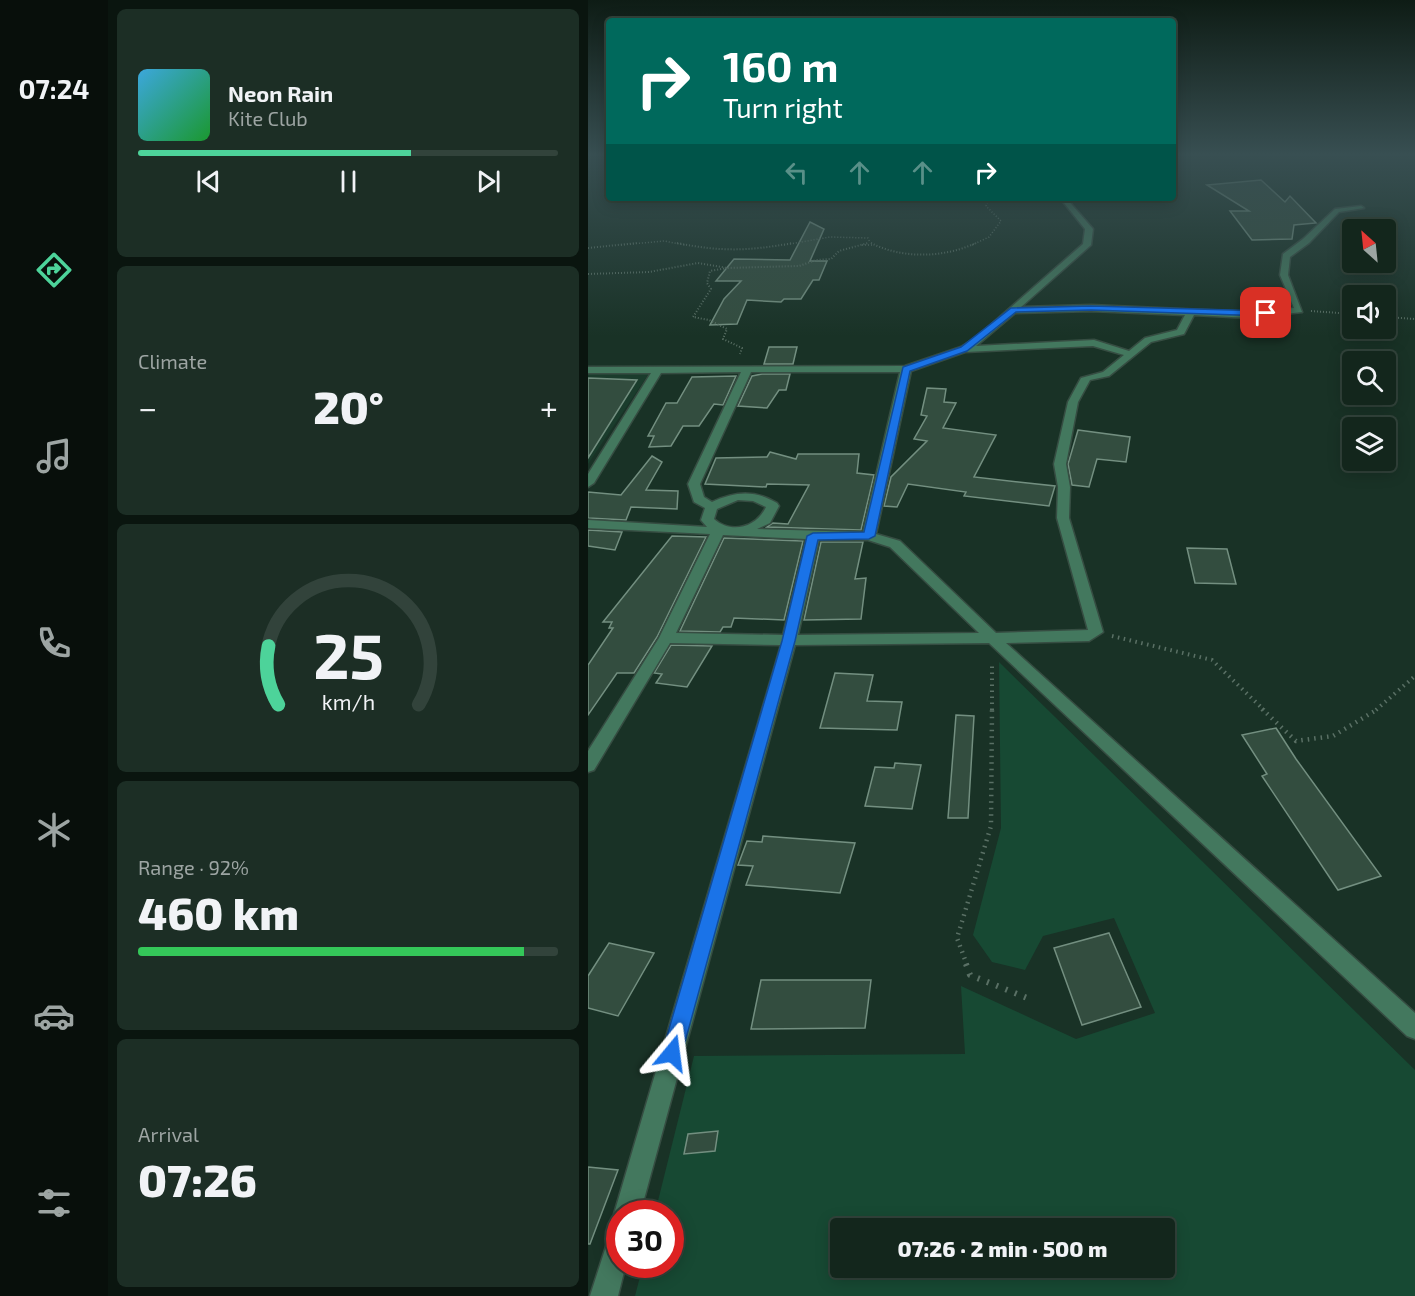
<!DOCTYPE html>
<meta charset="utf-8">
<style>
:root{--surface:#13261c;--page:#1c2e25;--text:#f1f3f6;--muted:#9da5a3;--line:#32433b;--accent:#4dd39a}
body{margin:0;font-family:"Exo 2",sans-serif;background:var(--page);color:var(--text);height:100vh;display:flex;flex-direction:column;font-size:22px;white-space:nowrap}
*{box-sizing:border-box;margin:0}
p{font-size:20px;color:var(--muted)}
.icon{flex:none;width:33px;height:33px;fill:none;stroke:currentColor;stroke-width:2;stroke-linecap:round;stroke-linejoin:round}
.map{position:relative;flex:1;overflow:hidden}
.details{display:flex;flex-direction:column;gap:9px;padding:9px;background:#0a150f;width:480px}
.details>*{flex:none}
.top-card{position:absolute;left:18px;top:18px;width:570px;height:183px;border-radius:6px;box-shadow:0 3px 15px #0003,0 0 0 2px var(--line);background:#00695c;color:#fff;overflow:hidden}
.needle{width:39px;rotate:333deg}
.fabs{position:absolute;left:754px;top:219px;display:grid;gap:12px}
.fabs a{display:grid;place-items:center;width:54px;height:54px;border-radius:6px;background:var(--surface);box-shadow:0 3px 15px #0003,0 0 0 2px var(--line);font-size:30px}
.speed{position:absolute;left:18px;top:1200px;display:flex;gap:12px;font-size:30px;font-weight:700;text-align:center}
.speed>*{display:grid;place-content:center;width:78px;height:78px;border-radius:50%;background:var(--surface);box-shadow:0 3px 15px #0003,0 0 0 2px var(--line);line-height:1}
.speed .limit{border:9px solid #d22;background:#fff;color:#111}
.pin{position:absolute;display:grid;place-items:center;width:51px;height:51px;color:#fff;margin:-26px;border-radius:12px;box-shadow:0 3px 9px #0006}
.me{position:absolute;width:66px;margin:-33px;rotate:16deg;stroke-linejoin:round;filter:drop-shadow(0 0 4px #0008)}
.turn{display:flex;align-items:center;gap:21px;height:126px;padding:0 18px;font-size:27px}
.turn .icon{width:78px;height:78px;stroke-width:2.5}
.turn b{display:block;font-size:42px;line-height:51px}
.lanes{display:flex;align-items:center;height:57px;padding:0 18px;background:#0003;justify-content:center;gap:30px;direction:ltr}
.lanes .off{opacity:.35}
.big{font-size:45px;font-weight:800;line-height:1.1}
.details .tile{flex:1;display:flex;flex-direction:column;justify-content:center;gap:9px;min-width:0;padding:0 21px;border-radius:9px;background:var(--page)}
.details .dial{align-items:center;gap:0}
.dial svg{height:156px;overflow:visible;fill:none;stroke:var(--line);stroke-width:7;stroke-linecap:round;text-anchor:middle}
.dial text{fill:var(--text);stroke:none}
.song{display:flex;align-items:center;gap:18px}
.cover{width:72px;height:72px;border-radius:9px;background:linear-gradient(135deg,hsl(200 70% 55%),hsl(130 70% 35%))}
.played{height:6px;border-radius:3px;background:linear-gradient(90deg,var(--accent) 65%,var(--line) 65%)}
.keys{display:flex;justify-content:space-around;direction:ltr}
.heat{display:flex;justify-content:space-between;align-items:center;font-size:33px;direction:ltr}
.charge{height:9px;border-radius:4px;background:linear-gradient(90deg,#34c759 92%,var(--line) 0)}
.trip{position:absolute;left:242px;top:1218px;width:345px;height:60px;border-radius:6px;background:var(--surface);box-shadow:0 3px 15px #0003,0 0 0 2px var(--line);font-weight:800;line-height:60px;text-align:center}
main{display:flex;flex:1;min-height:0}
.tabs{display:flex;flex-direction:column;width:108px;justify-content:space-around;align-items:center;background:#080f0b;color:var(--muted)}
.tabs .icon{width:42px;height:42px}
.tabs .selected{color:var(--accent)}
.tabs b{font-size:27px;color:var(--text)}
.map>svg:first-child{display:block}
.built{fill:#1a3c2c}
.green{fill:#174933;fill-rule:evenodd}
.building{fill:#334d3f;stroke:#738f80;stroke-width:1.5}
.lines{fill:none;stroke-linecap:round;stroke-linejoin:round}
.minor-casing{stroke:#364d42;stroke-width:3}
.path-far4{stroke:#5a7065;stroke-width:1.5;stroke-dasharray:1 2;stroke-linecap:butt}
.path-far3{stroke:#5a7065;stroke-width:2;stroke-dasharray:1 2;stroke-linecap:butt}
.path-far2{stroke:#5a7065;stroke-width:4;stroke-dasharray:1.5 4.5;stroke-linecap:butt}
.path-far1{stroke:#5a7065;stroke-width:4.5;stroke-dasharray:1.5 5;stroke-linecap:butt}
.path{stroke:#5a7065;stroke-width:6;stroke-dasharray:2 8;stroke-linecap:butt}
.minor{fill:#43785e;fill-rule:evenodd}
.route{fill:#1a73e8;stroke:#114b97;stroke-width:1.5}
</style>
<main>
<nav class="tabs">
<b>07:24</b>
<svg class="icon selected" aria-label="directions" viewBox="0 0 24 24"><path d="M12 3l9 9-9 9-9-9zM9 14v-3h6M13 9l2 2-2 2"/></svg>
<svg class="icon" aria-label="music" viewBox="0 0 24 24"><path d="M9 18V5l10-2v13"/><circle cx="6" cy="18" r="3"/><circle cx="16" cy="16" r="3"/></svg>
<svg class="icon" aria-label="phone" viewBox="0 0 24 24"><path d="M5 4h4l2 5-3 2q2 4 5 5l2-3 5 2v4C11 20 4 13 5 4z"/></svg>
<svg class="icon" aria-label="climate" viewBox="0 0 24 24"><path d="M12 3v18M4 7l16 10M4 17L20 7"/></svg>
<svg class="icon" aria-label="car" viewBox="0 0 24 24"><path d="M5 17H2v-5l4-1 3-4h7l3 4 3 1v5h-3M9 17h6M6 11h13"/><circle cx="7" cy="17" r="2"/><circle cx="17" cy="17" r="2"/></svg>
<svg class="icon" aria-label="filters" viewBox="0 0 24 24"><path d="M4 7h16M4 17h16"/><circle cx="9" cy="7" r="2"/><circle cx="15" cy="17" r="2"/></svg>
</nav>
<section class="details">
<div class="tile">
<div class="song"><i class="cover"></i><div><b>Neon Rain</b><p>Kite Club</p></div></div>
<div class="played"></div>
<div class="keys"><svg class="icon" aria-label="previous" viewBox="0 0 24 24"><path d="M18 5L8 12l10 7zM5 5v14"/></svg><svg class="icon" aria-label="pause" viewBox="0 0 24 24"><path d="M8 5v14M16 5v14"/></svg><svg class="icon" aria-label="next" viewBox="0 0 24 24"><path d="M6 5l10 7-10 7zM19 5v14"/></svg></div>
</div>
<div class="tile"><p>Climate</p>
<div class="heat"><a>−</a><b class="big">20°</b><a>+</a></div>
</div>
<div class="tile dial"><svg viewBox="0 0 100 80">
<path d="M14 69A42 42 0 1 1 86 69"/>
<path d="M14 69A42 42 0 0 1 9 39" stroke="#4dd39a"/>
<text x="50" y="56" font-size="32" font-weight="700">25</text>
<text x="50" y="72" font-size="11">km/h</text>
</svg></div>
<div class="tile"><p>Range · 92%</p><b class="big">460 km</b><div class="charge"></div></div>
<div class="tile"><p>Arrival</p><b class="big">07:26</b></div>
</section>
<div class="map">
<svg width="827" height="1296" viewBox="0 0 827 1296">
<rect width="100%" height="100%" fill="#193226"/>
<path class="built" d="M 0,372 L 62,372 L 0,464 Z"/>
<path class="green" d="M 411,662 L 827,1070 L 827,1296 L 47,1296 L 55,1265 L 82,1264 L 82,1214 L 67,1213 L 106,1056 L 377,1054 L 373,986 L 488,1039 L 567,1013 L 526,918 L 455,936 L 437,970 L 404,962 L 385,935 L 413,828 ZM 252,1228 L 576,1228 L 576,1268 L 252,1268 Z"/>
<g class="building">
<path d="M 673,180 L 697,202 L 702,196 L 728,223 L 706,225 L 704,239 L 664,240 L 642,211 L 661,211 L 619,185 Z"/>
<path d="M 222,222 L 236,229 L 222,261 L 239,261 L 231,280 L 225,280 L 213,299 L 196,299 L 193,302 L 159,300 L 149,324 L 122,325 L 136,299 L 153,281 L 128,281 L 146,259 L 202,260 Z"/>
<path d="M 181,347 L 209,347 L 205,364 L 176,364 Z"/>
<path d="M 174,374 L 202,374 L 198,390 L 191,390 L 179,408 L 150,406 L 164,376 Z"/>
<path d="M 148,376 L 135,405 L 126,404 L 111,426 L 95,426 L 83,446 L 61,447 L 66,436 L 60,436 L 78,403 L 89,403 L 104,377 Z"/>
<path d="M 0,378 L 49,380 L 0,458 Z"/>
<path d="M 339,388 L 358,389 L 356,402 L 368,403 L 355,428 L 408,435 L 386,477 L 467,486 L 461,506 L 376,496 L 378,492 L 320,484 L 309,507 L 296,506 L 303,477 L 339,441 L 326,439 L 339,416 L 333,415 Z"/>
<path d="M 490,430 L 542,437 L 538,462 L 509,459 L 501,487 L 484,485 L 480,464 Z"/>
<path d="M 182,452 L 208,459 L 210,454 L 271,454 L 269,473 L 286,475 L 273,530 L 179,527 L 185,523 L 200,524 L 221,485 L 179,484 L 178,487 L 117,484 L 128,458 L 179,457 Z"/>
<path d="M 64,456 L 74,462 L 58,490 L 90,491 L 89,509 L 43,507 L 38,520 L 0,518 L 0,492 L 33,495 Z"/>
<path d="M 0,530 L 34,532 L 27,550 L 0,546 Z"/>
<path d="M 84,536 L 118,537 L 69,637 L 46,673 L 29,673 L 0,715 L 0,665 L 25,628 L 21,628 L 24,622 L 15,622 Z"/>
<path d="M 136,538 L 215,541 L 196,620 L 146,618 L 143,627 L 135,627 L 132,632 L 92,631 Z"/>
<path d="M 233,542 L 275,542 L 267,579 L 278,578 L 273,619 L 216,620 Z"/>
<path d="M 599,548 L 639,549 L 648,584 L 607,583 Z"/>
<path d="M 83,645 L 124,646 L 99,687 L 68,683 L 74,674 L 66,673 Z"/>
<path d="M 247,673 L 285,675 L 279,701 L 314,702 L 309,730 L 232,728 Z"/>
<path d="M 368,715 L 386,716 L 380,818 L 360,818 Z"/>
<path d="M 688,728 L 708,759 L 793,876 L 750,890 L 674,776 L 679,774 L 654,735 Z"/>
<path d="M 307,763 L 333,765 L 324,809 L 277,806 L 287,767 L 306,768 Z"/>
<path d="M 175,836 L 267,843 L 252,893 L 158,885 L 165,866 L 150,865 L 159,841 L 174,842 Z"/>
<path d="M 521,933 L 553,1007 L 494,1025 L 466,948 Z"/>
<path d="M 21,943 L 66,953 L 30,1016 L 0,1008 L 0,976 Z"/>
<path d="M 173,980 L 283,980 L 277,1028 L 163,1029 Z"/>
<path d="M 130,1131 L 127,1151 L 96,1154 L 100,1134 Z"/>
<path d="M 0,1167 L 30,1170 L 2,1244 L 0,1244 Z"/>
</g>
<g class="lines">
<g class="minor-casing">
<g id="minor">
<path d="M 472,198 L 478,198 L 505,229 L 503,245 L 433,307 L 503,305 L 662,312 L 706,308 L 692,275 L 695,254 L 715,239 L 747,209 L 773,206 L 776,208 L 751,212 L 721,243 L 702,257 L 700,275 L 714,312 L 662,318 L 606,315 L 596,334 L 563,342 L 521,376 L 502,380 L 490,402 L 478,464 L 482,487 L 481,518 L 515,632 L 501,641 L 418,643 L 827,1013 L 827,1039 L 819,1036 L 401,643 L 207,645 L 52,1214 L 32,1214 L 30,1223 L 26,1214 L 193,645 L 82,643 L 6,770 L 0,772 L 0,751 L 71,638 L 122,534 L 0,528 L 0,520 L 119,527 L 113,520 L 117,508 L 106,502 L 100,484 L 153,372 L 73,373 L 6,483 L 0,487 L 0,474 L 63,373 L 0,373 L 0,367 L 317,366 L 373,347 L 389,337 L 495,244 L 497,229 ZM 503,311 L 597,315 L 589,330 L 557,338 L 541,351 L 506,340 L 388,346 L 427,313 ZM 505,346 L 536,355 L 515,372 L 493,378 L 480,402 L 466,464 L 470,487 L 469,518 L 500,630 L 408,633 L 312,541 L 288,534 L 323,371 L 377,352 ZM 163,372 L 312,372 L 275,532 L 169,529 L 182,523 L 191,506 L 189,503 C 167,490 148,491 124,502 L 116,497 L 112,484 ZM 150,500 L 165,501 L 178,507 C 168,528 143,534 126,519 L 129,509 ZM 135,535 L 218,539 L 195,635 L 88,633 ZM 231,540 L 280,540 L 302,547 L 391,633 L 210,635 Z"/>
<path d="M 32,1227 L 32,1264 L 38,1264 L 30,1296 L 2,1296 L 23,1231 Z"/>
</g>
</g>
<g class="path-far4">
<path d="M 33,245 L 76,241 L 97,245"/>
<path d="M 196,245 L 242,237 L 280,238 L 282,243"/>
<path d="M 274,245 L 286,245"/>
<path d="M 384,245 L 401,237 L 413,221 L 398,206 L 401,198"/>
</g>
<g class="path-far3">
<path d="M 89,243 C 134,252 160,251 205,243"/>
<path d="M 283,243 C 314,259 356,258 388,243"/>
<path d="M 0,248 L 49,243"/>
<path d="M 139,268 L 122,271 L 119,283 L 123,289 L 105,317 L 121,320 L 139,329 L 135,339 L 154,348 L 152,354"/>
<path d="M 0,274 L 61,272 L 110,263 L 139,268 L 211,266 L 228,260 L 243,259 L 251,251 L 280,243"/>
<path d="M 723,311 L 765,314"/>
<path d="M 798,317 L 827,319"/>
</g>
<g class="path-far2">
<path d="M 524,636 L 624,660 L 676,710"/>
<path d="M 404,710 L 404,664"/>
<path d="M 788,710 L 827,676"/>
</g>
<g class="path-far1">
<path d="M 674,709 L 708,741 L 745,736 L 790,709"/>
<path d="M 379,965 L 369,938 L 403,826 L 404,709"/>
</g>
<path class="path" d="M 378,964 L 382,975 L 439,998"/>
<use href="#minor" class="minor"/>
</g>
<linearGradient id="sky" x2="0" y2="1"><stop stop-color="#0e1c15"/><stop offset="0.46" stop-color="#384f52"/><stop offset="1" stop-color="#384f52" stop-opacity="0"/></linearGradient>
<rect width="827" height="336" fill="url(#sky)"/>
<path class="route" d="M 503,306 L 678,311 L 682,313 L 678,316 L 503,310 L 428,312 L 379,351 L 322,371 L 287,536 L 281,539 L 230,540 L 207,641 L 94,1053 L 91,1060 L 84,1063 L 77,1060 L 74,1053 L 194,641 L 219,536 L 225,533 L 276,532 L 315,367 L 373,347 L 423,308 Z"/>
</svg>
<div class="fabs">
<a><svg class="needle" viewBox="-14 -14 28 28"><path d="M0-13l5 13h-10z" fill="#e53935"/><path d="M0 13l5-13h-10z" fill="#9da5a3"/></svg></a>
<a><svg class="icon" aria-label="sound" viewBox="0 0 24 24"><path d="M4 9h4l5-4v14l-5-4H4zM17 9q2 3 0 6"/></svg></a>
<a><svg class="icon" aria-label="search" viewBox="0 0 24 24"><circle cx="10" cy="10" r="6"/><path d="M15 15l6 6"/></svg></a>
<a><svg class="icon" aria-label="layers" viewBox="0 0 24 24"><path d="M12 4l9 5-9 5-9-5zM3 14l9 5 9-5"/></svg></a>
</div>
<div class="speed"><div class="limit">30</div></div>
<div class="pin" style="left:678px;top:313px;background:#d93025"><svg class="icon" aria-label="arrive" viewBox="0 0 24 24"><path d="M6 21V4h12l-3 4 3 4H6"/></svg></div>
<svg class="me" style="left:84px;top:1053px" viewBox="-20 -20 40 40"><path d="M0-17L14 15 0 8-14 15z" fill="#1a73e8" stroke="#fff" stroke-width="4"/></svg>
<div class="trip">07:26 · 2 min · 500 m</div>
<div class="top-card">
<div class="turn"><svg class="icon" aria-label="right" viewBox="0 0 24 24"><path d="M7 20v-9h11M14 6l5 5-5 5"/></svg><div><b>160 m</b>Turn right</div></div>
<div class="lanes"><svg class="icon off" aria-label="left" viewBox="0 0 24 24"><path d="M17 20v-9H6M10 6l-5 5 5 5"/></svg><svg class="icon off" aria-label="ahead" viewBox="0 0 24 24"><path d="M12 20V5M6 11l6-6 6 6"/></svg><svg class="icon off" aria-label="ahead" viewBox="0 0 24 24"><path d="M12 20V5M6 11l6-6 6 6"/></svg><svg class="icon" aria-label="right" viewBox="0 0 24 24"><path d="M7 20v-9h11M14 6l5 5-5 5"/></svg></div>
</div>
</div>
</main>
